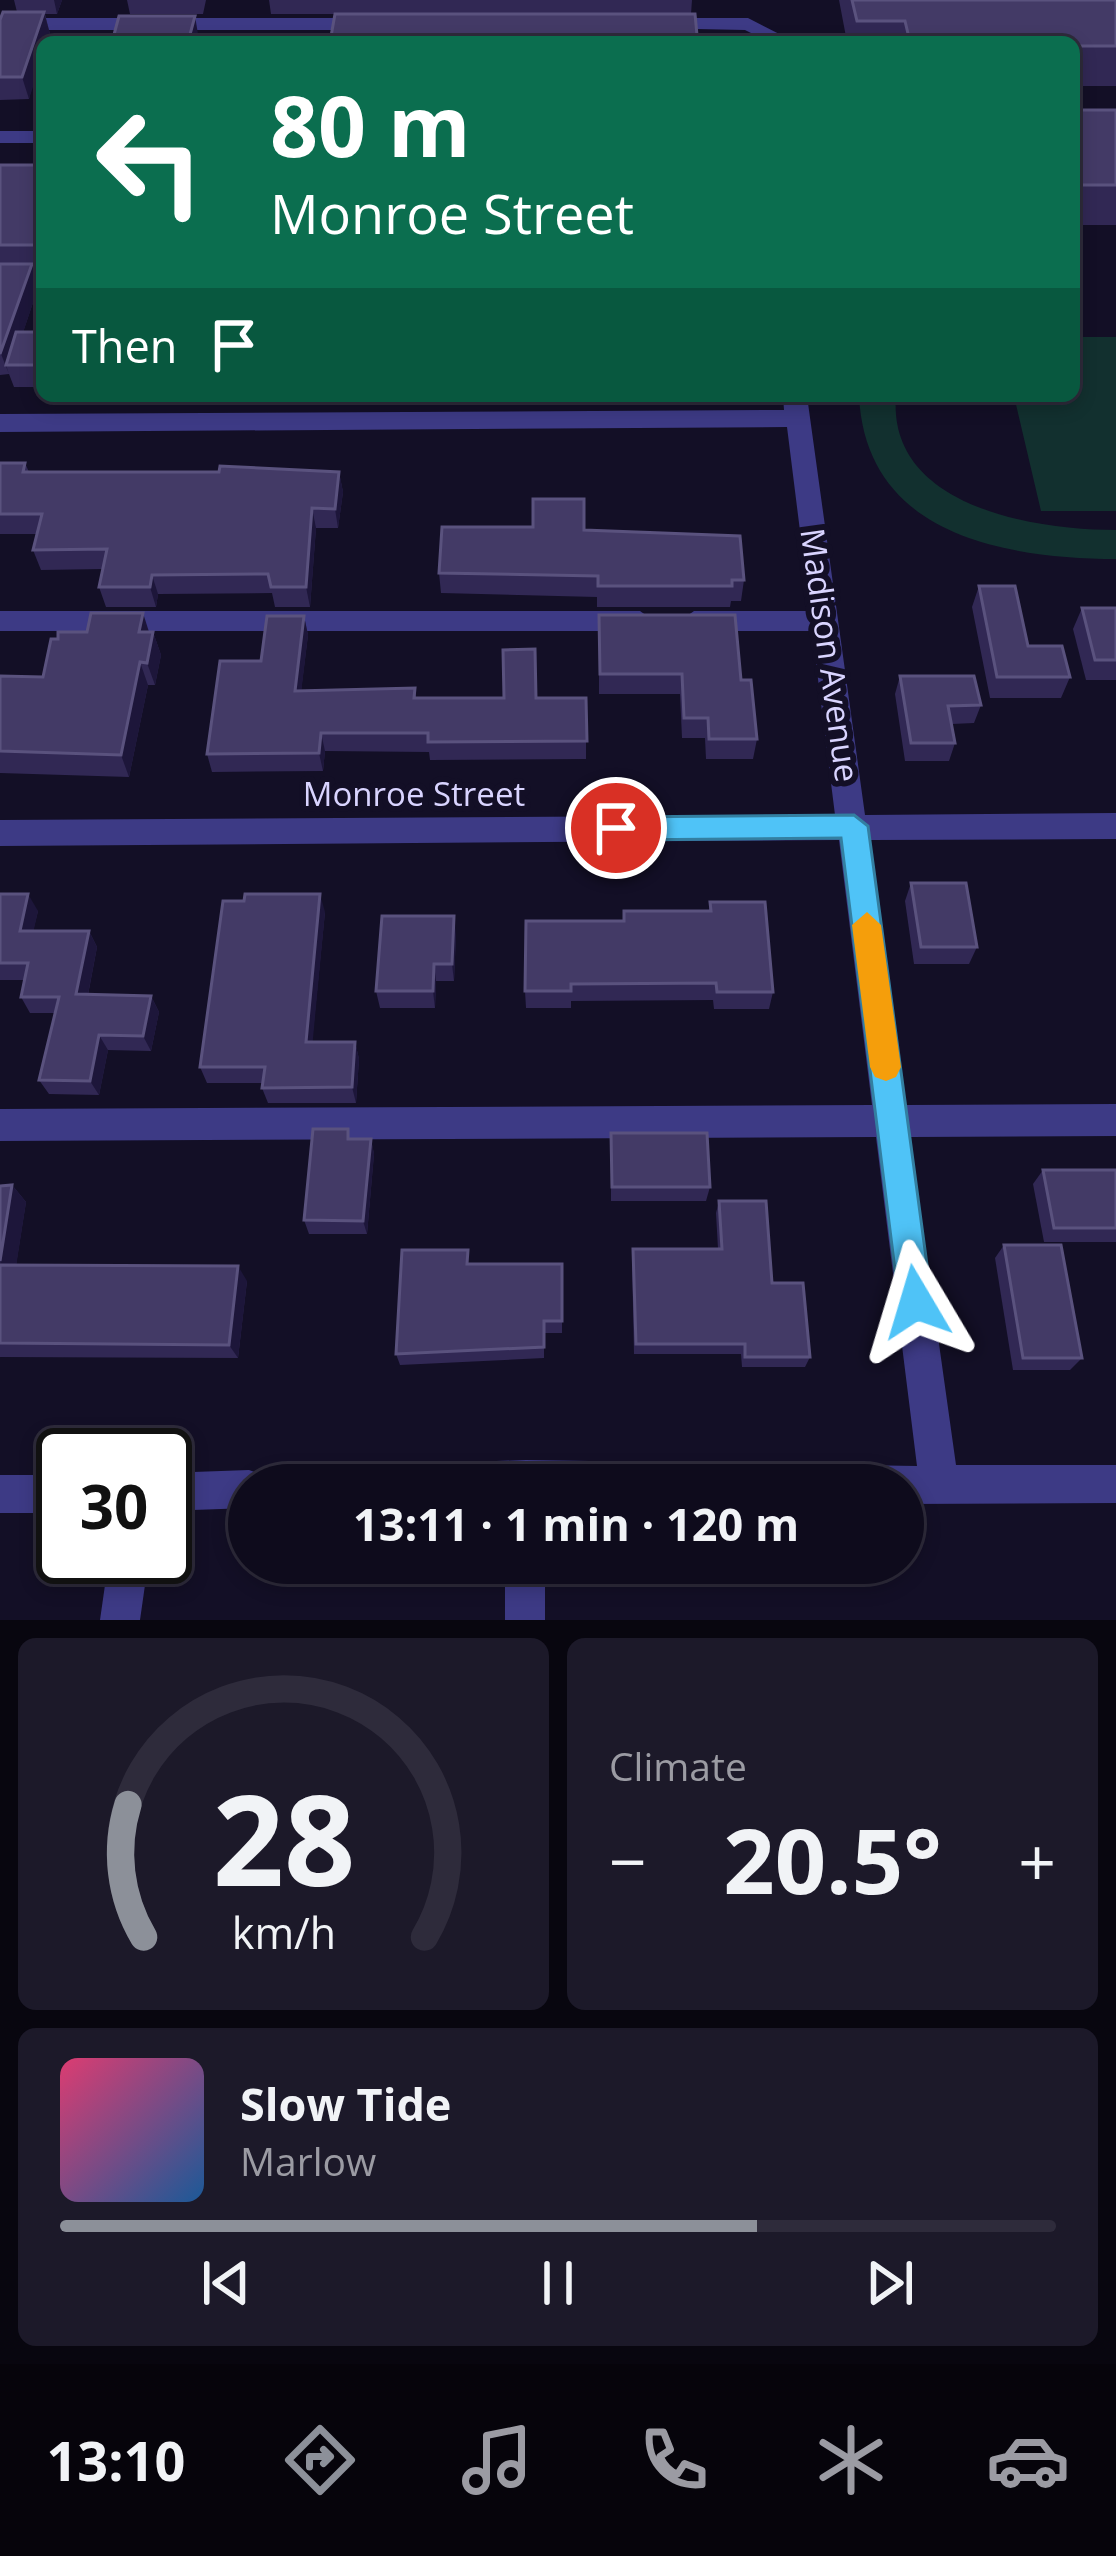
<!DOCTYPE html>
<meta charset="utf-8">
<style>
:root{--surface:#0e0b1c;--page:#1c1929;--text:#f1f3f6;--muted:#9b9ba3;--line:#2e2b3b;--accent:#8c9099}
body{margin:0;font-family:"Open Sans",sans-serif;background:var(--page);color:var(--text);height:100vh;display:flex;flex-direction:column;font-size:45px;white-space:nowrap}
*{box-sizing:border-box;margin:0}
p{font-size:39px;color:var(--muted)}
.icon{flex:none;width:66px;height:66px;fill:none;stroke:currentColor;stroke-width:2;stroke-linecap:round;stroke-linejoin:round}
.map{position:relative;height:1620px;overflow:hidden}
.panel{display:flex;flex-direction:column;gap:18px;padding:18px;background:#08060f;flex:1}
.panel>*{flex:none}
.guide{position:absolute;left:36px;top:36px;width:1044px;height:366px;border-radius:18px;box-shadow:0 6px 18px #0003,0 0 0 3px var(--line);background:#0b6e4f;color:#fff;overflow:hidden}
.speed{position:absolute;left:36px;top:1428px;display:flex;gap:24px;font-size:60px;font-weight:700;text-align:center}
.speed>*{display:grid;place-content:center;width:156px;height:156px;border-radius:50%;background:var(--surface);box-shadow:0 6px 18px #0003,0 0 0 3px var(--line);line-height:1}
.speed .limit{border:6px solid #111;border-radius:18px;background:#fff;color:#111}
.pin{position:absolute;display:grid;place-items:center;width:102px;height:102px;color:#fff;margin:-51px;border:6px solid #fff;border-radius:50%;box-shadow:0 3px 12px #0007}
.me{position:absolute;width:132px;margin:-66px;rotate:353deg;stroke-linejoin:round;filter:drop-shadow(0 0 9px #0008)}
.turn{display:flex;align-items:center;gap:42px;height:252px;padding:0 36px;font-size:54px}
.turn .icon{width:156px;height:156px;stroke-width:2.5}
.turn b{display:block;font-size:84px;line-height:102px}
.then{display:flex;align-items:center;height:114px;padding:0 36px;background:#0003;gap:24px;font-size:45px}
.big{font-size:90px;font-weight:700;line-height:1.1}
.panel .tile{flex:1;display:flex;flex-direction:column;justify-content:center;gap:18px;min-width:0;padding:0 42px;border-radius:18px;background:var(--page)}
.panel .dial{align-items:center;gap:0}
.dial svg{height:312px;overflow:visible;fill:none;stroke:var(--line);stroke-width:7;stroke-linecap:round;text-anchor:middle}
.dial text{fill:var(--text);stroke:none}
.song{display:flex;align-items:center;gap:36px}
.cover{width:144px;height:144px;border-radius:18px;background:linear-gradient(135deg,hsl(340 70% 55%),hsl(210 70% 35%))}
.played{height:12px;border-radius:6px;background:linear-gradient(90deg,var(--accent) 70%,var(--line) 70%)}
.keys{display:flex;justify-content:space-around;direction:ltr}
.heat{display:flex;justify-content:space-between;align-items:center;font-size:66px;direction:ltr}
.panel .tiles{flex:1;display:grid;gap:18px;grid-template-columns:1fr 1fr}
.tile:last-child{grid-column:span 2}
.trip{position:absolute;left:228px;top:1464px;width:696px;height:120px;border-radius:60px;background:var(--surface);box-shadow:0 6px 18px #0003,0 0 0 3px var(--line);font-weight:700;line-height:120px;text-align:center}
.menu{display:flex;height:192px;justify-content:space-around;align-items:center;background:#06040b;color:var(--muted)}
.menu .icon{width:84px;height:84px}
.menu .active{color:var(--accent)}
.menu b{font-size:54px;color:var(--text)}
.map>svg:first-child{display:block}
.green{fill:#12302f}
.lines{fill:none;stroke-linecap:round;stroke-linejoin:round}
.minor{fill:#3d3a85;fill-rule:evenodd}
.wall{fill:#312854}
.shaded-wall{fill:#1d163a}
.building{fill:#433a66;stroke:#5a527e;stroke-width:3}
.route{fill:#4fc3f7;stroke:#337fa1;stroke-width:3}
.slow{fill:#f59e0b}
.labels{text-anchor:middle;stroke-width:12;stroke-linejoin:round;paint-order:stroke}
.street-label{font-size:33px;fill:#d9d4ff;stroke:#130f26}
</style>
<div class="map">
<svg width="1116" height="1620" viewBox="0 0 1116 1620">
<rect width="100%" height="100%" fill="#130f26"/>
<g class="green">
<path d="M 1074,337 L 1116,337 L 1116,511 L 1041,511 L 1014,396 L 1074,396 Z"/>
<path d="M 896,396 C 887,507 1035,530 1116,530 L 1116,559 C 1005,558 866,536 859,396 Z"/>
</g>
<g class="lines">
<g class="minor">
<path d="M 0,18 L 372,18 L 382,24 L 372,30 L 0,30 Z"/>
<path d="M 654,18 L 748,18 L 795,42 L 769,42 L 745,30 L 647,28 L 644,24 Z"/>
<rect x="0" y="131" width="42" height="12"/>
<path d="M 42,266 L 42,280 L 0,281 L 0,267 Z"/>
<path d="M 783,396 L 807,396 L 865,815 L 1116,813 L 1116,839 L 869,840 L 906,1105 L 1116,1104 L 1116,1136 L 910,1137 L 956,1465 L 1116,1465 L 1116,1503 L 903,1504 L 903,1485 L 338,1485 L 343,1471 L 357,1466 L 526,1460 L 917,1466 L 876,1137 L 0,1141 L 0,1109 L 872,1105 L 839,840 L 0,846 L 0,820 L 835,815 L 812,631 L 694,631 L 680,621 L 694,611 L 810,611 L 787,427 L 0,432 L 0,414 L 784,410 Z"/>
<path d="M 0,611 L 640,611 L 654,621 L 640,631 L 0,631 Z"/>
<path d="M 249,1470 L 263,1475 L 267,1485 L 249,1485 L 249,1508 L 165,1511 L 165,1473 Z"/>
<rect x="0" y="1475" width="63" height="38"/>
<path d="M 109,1557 L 149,1557 L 140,1620 L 100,1620 Z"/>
<rect x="505" y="1563" width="40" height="57"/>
</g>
</g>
<g class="wall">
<path d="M 14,0 L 62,0 L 57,14 L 45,14 L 50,34 L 48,42 L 42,42 L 29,99 L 0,100 L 0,20 L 17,12 Z"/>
<path d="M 127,0 L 206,0 L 203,14 L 130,14 Z"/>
<path d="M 269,0 L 692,0 L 691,14 L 271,14 Z"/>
<path d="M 839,0 L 1116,0 L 1116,86 L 1074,86 L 1074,42 L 847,42 Z"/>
<path d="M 335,14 L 697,35 L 696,42 L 330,42 Z"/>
<rect x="1074" y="110" width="42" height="115"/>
<path d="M 0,165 L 42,165 L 42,264 L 32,264 L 39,285 L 23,332 L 42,332 L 42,387 L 14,387 L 9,374 L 0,375 Z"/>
<path d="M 0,463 L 25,463 L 29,472 L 339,472 L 343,492 L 338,528 L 316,528 L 310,607 L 275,607 L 272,593 L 158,594 L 156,607 L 106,607 L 99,587 L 103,569 L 41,570 L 33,550 L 37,534 L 0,534 Z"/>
<path d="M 584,530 L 744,580 L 741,601 L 731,601 L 730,607 L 597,607 L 597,597 L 441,593 L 439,573 Z"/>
<path d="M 979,586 L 1028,646 L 1070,677 L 1061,698 L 990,698 L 972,607 Z"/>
<path d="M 1082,608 L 1116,608 L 1116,680 L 1086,680 L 1073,629 Z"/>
<path d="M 599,615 L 741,680 L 757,739 L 753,759 L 706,759 L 705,738 L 682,738 L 680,694 L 599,694 Z"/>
<path d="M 304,616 L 308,635 L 301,691 L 415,688 L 416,698 L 586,698 L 586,759 L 430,760 L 429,752 L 325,751 L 323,771 L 212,772 L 207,754 L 261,661 Z"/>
<path d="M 149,632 L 153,632 L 161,655 L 155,685 L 148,685 L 129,777 L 0,773 L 0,676 L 43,677 Z"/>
<path d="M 900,676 L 981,705 L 974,723 L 952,724 L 955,743 L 949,761 L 905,761 L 895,694 Z"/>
<path d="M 911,883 L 977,947 L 969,964 L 914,964 L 905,901 Z"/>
<path d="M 0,894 L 38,911 L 33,931 L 89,931 L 97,947 L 88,995 L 151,996 L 159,1012 L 151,1051 L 108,1050 L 99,1095 L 49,1094 L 39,1080 L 55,1013 L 30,1013 L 21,997 L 24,980 L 0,980 Z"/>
<path d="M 710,902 L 773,992 L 769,1009 L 714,1009 L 713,1000 L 571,1001 L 571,1008 L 526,1008 L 525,991 L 623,921 L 624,911 L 709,911 Z"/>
<path d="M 325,912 L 312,1042 L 355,1042 L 359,1059 L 356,1103 L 268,1103 L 262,1088 L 263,1083 L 207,1083 L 200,1067 Z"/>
<path d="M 456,934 L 454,981 L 436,981 L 435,1008 L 380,1008 L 376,991 Z"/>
<path d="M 611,1133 L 710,1187 L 706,1201 L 611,1201 Z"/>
<path d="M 351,1139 L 371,1139 L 374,1154 L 367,1234 L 309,1234 L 304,1220 Z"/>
<path d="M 1043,1170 L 1116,1170 L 1116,1242 L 1044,1242 L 1033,1184 Z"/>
<path d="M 12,1185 L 26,1202 L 16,1265 L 247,1281 L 238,1358 L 0,1357 L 0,1186 Z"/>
<path d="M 719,1201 L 772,1283 L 810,1357 L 805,1367 L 742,1367 L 741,1354 L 634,1354 L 632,1261 L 633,1249 L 718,1249 L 716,1213 Z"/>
<path d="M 1004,1245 L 1082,1358 L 1070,1370 L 1013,1370 L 995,1258 Z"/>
<path d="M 469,1264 L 562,1264 L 562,1333 L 544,1333 L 544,1358 L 400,1365 L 396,1354 Z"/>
</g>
<g class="shaded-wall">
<path d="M 54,0 L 62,0 L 57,14 Z"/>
<path d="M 44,12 L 50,34 L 48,42 L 42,42 L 42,60 L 29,99 L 22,77 Z"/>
<path d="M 195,16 L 198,34 L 197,42 L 188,42 Z"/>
<path d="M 32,264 L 39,285 L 12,365 L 6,365 L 9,374 L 1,354 Z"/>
<path d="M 339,472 L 343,492 L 338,528 L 335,509 Z"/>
<path d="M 312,508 L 316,528 L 310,607 L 306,587 Z"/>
<path d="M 152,575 L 158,594 L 156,607 L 150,587 Z"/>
<path d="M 143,613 L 150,635 L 139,632 Z"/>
<path d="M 304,616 L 308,635 L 299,710 L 295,691 Z"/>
<path d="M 153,632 L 161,655 L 155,685 L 147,663 Z"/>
<path d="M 140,662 L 148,685 L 129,777 L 121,755 Z"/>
<path d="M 321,733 L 325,751 L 323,771 L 319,753 Z"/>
<path d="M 28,894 L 38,911 L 30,947 L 20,931 Z"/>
<path d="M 320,894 L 325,912 L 311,1059 L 306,1042 Z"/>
<path d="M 454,916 L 456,934 L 454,981 L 452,964 Z"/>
<path d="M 89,931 L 97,947 L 85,1010 L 76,994 Z"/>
<path d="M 434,964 L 436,981 L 435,1008 L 433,991 Z"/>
<path d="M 151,996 L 159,1012 L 151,1051 L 143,1036 Z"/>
<path d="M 99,1035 L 108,1050 L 99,1095 L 90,1081 Z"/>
<path d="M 355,1042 L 359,1059 L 356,1103 L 352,1087 Z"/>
<path d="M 371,1139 L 374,1154 L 367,1234 L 363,1221 Z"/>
<path d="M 12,1185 L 26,1202 L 14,1280 L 0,1265 Z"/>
<path d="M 238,1266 L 247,1281 L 238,1358 L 229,1345 Z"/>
</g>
<g class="building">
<path d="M 852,0 L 1116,0 L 1116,46 L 1074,46 L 1074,42 L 910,42 L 905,21 L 857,21 Z"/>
<path d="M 3,12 L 44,12 L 22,77 L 0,77 L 0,20 Z"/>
<path d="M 335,14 L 695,14 L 697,35 L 620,35 L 621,42 L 330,42 Z"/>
<path d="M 119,16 L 195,16 L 188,42 L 112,42 Z"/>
<rect x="1074" y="110" width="42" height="75"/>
<rect x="0" y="165" width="42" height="80"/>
<path d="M 0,264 L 32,264 L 0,354 Z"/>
<path d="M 16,332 L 42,332 L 42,365 L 6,365 Z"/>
<path d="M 0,463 L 25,463 L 23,472 L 219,472 L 220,466 L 339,472 L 335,509 L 312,508 L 306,587 L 271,587 L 268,574 L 152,575 L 150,587 L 99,587 L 107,549 L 33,550 L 42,514 L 0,514 Z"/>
<path d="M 533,499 L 584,499 L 584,530 L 740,536 L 744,580 L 732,580 L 732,586 L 598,586 L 598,576 L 439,573 L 442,527 L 533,527 Z"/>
<path d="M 979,586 L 1015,586 L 1028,646 L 1062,646 L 1070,677 L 997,677 Z"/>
<path d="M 1082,608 L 1116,608 L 1116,660 L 1095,660 Z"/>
<path d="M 91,613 L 143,613 L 139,632 L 153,632 L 147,663 L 140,662 L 121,755 L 0,751 L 0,676 L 43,677 L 51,639 L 58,639 L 58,632 L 87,632 Z"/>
<path d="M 599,615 L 735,615 L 741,680 L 751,680 L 757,739 L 709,739 L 708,718 L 684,718 L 682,674 L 600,674 Z"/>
<path d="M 267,616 L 304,616 L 295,691 L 415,688 L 414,698 L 504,698 L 503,650 L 535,649 L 536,698 L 586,698 L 587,741 L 428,742 L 428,733 L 321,733 L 319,753 L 207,754 L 220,661 L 261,661 Z"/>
<path d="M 900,676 L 974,676 L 981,705 L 948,706 L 955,743 L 911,743 Z"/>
<path d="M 911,883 L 966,883 L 977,947 L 921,947 Z"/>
<path d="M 0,894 L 28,894 L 20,931 L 89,931 L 76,994 L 151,996 L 143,1036 L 99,1035 L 90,1081 L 39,1080 L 59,997 L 21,997 L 28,963 L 0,963 Z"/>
<path d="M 245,894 L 320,894 L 306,1042 L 355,1042 L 352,1087 L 262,1088 L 265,1067 L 200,1067 L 223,901 L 244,901 Z"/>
<path d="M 710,902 L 765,902 L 773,992 L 717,992 L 716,983 L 571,984 L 571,991 L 525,991 L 526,921 L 624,921 L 624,911 L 711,911 Z"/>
<path d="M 382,916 L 454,916 L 452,964 L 434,964 L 433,991 L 376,991 Z"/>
<path d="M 313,1129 L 348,1129 L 348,1139 L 371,1139 L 363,1221 L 304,1220 Z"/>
<path d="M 611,1133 L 707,1133 L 710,1187 L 612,1187 Z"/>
<path d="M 1043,1170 L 1116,1170 L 1116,1228 L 1054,1228 Z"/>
<path d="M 12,1185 L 0,1261 L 0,1186 Z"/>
<path d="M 719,1201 L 766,1201 L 772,1283 L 803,1283 L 810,1357 L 745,1357 L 745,1344 L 636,1344 L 633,1249 L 722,1249 Z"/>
<path d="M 1004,1245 L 1061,1245 L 1082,1358 L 1023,1358 Z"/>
<path d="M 402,1250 L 468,1250 L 467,1264 L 562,1264 L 562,1321 L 544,1321 L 544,1347 L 396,1354 Z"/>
<path d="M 0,1265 L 238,1266 L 229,1345 L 0,1343 Z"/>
</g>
<path class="route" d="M 854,815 L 868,826 L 932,1302 L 927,1314 L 916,1319 L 904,1314 L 899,1302 L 841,838 L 616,840 L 603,828 L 616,817 Z"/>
<path class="slow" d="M 867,912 L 881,925 L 901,1067 L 896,1077 L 886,1081 L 875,1077 L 870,1067 L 852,925 Z"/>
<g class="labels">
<g class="street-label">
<text transform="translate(830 655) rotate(82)" y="12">Madison Avenue</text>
<text x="414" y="806">Monroe Street</text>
</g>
</g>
</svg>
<div class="speed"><div class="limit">30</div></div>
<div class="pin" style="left:616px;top:828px;background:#d93025"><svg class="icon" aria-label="arrive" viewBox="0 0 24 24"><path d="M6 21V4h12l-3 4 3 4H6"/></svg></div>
<svg class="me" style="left:916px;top:1302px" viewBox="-20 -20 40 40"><path d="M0-17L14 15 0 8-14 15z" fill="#4fc3f7" stroke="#fff" stroke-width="4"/></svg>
<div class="trip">13:11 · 1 min · 120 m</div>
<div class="guide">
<div class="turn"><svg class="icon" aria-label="left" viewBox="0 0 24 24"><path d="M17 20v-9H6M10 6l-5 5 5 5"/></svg><div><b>80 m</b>Monroe Street</div></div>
<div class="then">Then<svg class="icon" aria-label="arrive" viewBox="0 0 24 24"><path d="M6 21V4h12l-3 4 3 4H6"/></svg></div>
</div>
</div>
<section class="panel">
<div class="tiles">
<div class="tile dial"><svg viewBox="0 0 100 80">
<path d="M14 69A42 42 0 1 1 86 69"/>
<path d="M14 69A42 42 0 0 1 10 35" stroke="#8c9099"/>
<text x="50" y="56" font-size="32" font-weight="700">28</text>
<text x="50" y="72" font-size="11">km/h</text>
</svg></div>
<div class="tile"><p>Climate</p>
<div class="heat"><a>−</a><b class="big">20.5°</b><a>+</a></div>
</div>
<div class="tile">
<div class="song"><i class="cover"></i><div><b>Slow Tide</b><p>Marlow</p></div></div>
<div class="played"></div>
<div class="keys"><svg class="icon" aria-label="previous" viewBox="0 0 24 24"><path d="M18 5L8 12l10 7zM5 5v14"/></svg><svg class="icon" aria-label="pause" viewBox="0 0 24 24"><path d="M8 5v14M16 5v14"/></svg><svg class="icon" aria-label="next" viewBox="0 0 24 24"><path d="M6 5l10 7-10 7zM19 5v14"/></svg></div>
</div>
</div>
</section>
<nav class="menu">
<b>13:10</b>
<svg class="icon active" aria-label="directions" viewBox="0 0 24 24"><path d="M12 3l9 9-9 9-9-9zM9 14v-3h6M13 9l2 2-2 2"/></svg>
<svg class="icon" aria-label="music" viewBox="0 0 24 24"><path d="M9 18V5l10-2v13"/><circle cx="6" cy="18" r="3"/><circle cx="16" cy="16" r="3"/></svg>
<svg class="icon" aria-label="phone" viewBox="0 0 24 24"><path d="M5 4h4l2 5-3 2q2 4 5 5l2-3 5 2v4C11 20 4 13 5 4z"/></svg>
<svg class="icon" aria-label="climate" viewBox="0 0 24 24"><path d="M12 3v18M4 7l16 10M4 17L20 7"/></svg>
<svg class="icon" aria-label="car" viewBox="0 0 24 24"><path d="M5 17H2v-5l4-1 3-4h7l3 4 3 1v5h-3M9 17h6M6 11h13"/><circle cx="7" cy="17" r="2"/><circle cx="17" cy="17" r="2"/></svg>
</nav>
